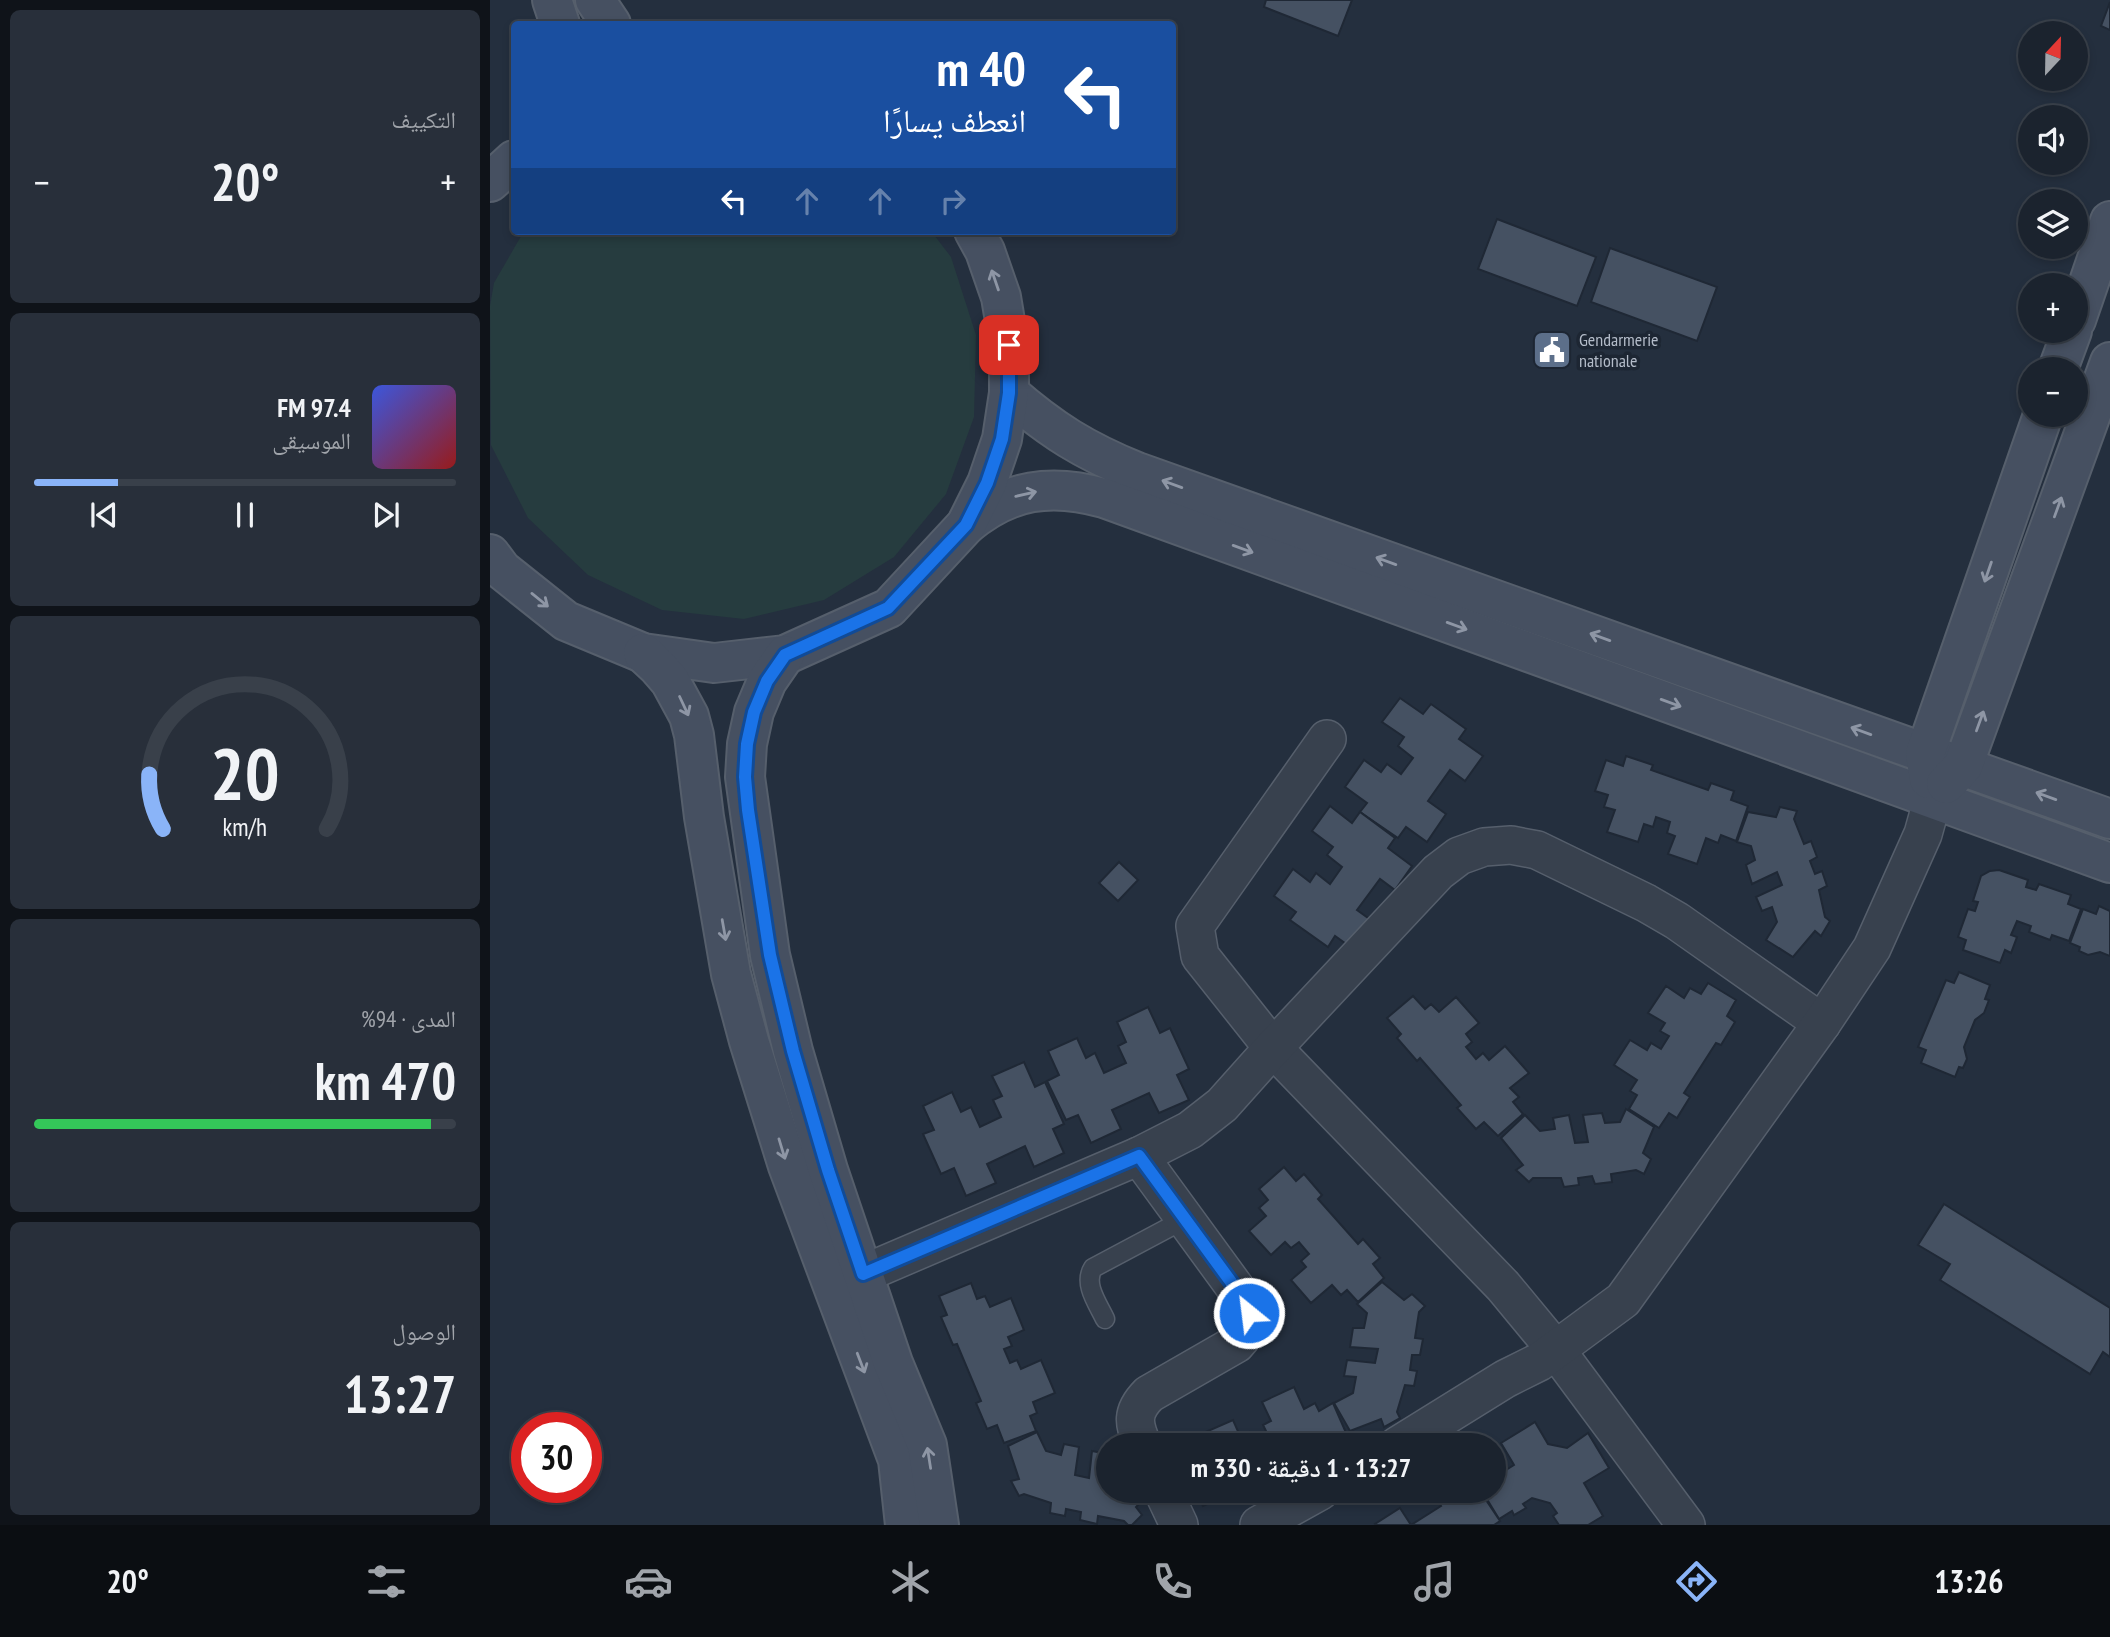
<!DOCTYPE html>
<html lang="ar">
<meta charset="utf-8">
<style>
:root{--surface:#1b232e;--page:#282f3a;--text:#f1f3f6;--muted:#a0a4aa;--line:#39404a;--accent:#8ab4f8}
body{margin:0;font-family:"PT Sans Narrow","Noto Naskh Arabic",sans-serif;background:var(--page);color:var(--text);direction:rtl;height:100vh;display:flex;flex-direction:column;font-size:26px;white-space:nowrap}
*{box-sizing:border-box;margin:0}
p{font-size:23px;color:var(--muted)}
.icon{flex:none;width:38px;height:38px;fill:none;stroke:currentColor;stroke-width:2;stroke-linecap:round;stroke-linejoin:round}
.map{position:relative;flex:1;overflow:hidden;direction:ltr}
.panel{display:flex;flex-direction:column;gap:10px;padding:10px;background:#0f1319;width:490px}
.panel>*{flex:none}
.banner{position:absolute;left:21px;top:21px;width:665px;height:214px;border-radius:7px;box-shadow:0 4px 10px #0003,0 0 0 2px var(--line);direction:rtl;background:#1a4fa0;color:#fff;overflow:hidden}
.needle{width:46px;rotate:22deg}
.controls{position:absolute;left:1528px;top:21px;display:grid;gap:14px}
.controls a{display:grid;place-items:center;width:70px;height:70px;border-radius:50%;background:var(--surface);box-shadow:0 4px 10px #0003,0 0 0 2px var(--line);font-size:35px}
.speed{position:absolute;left:21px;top:1412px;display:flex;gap:14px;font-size:35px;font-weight:700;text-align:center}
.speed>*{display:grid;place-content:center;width:91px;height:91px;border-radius:50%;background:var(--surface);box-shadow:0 4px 10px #0003,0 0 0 2px var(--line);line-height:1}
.speed .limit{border:10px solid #d22;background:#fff;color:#111}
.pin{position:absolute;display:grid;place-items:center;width:60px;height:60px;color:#fff;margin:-30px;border-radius:14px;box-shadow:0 4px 10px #0006}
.me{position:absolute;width:77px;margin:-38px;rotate:331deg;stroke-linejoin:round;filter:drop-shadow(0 0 5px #0008)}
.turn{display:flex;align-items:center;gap:24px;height:147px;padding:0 35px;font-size:32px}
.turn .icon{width:91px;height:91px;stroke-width:2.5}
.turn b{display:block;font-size:49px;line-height:60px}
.lanes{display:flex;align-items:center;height:66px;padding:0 35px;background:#0003;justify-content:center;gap:35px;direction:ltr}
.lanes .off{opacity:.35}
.big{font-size:52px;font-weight:600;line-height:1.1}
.panel .card{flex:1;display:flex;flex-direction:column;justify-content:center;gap:10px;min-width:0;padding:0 24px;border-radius:10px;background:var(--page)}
.panel .dial{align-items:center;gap:0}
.dial svg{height:182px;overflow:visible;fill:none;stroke:var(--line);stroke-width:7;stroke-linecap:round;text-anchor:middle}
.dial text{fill:var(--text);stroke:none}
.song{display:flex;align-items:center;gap:21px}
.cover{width:84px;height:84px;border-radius:10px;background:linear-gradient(135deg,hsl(230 70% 55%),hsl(0 70% 35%))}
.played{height:7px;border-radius:4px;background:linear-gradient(90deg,var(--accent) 20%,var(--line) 20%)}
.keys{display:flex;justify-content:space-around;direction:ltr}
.heat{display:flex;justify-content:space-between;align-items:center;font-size:38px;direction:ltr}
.charge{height:10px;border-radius:5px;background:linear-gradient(90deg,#34c759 94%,var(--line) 0)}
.trip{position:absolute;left:606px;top:1433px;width:410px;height:70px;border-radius:35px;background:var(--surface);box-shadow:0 4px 10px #0003,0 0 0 2px var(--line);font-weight:600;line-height:70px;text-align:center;direction:rtl}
.menu{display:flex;height:112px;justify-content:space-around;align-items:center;background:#0b0e12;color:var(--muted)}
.menu .icon{width:49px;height:49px}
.menu .current{color:var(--accent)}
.menu b{font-size:32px;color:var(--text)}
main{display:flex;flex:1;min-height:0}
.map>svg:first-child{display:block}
.green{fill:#263c3f}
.building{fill:#455162;stroke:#1f2835;stroke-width:2}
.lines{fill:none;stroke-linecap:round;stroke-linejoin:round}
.lane-casing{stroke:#565f6c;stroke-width:21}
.street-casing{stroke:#565f6c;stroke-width:40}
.secondary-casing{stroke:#565f6c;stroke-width:42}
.lane{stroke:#38414e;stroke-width:18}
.street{stroke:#38414e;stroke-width:37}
.secondary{stroke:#465061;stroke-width:38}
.oneway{stroke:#8e96a5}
.route-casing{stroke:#114b97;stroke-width:18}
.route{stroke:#1a73e8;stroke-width:12}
.labels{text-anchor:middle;stroke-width:7;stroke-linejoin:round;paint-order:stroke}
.poi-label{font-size:18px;fill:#b4bcc9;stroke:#1d2633;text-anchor:start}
</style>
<main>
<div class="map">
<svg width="1620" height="1525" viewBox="0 0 1620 1525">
<rect width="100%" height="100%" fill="#242f3e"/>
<path class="green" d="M 34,231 L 441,231 L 461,257 L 486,335 L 484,417 L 456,494 L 404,557 L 334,600 L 254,619 L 172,610 L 98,575 L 38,518 L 1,445 L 0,306 L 4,283 Z"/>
<g class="building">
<path d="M 776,0 L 862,0 L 848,36 L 774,7 Z"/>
<path d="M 1620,2 L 1620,30 L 1611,26 Z"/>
<path d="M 1007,219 L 1106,257 L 1087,306 L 988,269 Z"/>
<path d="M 1120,248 L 1227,287 L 1207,341 L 1101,302 Z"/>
<path d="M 910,698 L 933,714 L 941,704 L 976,729 L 969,739 L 993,756 L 975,781 L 960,770 L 938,801 L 956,814 L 937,842 L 916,827 L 908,838 L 870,812 L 877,803 L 855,787 L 874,760 L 891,772 L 897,764 L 911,774 L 923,758 L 908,746 L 914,737 L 892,722 Z"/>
<path d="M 1136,756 L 1163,765 L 1161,770 L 1218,790 L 1221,783 L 1244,791 L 1241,800 L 1258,806 L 1246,841 L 1231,835 L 1228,843 L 1216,838 L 1207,864 L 1178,854 L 1185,836 L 1177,833 L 1180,822 L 1166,817 L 1163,827 L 1154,824 L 1148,842 L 1117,832 L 1125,810 L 1114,807 L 1118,795 L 1105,791 L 1116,760 L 1133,766 Z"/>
<path d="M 840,806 L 862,823 L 870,812 L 905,838 L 898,848 L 922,866 L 905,890 L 890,879 L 867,910 L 885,923 L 866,951 L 845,936 L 838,947 L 800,920 L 806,912 L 784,896 L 803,869 L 820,882 L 826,873 L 840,884 L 852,867 L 837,855 L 843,847 L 822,831 Z"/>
<path d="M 1290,807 L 1307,811 L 1304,819 L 1314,844 L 1321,841 L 1327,857 L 1320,861 L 1325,874 L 1332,871 L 1337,886 L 1329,890 L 1335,917 L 1340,921 L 1331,936 L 1325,931 L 1303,957 L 1276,940 L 1287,922 L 1282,907 L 1272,911 L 1266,897 L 1292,885 L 1287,872 L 1262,884 L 1256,865 L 1265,860 L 1261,846 L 1247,842 L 1258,812 L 1286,817 Z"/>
<path d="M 629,862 L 648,880 L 628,901 L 609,883 Z"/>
<path d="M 1509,870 L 1538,880 L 1536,887 L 1546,890 L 1549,884 L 1581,895 L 1578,904 L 1591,909 L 1579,941 L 1562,935 L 1560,940 L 1539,932 L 1541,926 L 1527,921 L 1521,935 L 1527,937 L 1521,953 L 1515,950 L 1510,963 L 1473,950 L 1476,940 L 1468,937 L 1478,909 L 1485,911 L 1488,902 L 1483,901 L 1491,876 L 1500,871 Z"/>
<path d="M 1609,906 L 1620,911 L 1620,956 L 1610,952 L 1598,955 L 1589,951 L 1590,947 L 1580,943 L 1593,909 L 1606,914 Z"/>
<path d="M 1469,972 L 1500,985 L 1495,999 L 1499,1000 L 1494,1013 L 1485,1020 L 1474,1047 L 1477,1059 L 1473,1068 L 1469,1067 L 1465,1077 L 1431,1063 L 1436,1050 L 1428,1047 L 1456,980 L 1464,983 Z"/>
<path d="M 1218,983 L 1246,1000 L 1237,1016 L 1245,1022 L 1231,1045 L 1226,1043 L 1194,1093 L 1200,1097 L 1187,1118 L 1179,1113 L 1169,1128 L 1139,1109 L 1147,1095 L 1140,1091 L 1147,1080 L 1124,1065 L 1140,1040 L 1157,1050 L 1161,1043 L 1171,1049 L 1179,1036 L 1170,1031 L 1175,1023 L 1158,1013 L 1176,986 L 1194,998 L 1200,988 L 1211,994 Z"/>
<path d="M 923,996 L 935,1009 L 941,1004 L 949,1012 L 966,997 L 989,1023 L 976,1034 L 982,1042 L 976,1047 L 986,1059 L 993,1053 L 999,1060 L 1015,1046 L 1039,1073 L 1020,1088 L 1029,1097 L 1023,1102 L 1033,1114 L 1008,1136 L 994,1122 L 986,1129 L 967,1108 L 971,1105 L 930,1058 L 927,1061 L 907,1038 L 911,1034 L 897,1018 Z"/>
<path d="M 658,1007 L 670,1033 L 680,1028 L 699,1069 L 687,1075 L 699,1100 L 669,1113 L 659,1093 L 622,1110 L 631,1129 L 601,1143 L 588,1115 L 576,1120 L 557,1081 L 569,1075 L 558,1051 L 587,1038 L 596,1058 L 605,1053 L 614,1073 L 636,1063 L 628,1046 L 636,1042 L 627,1022 Z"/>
<path d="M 534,1062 L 545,1087 L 555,1082 L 574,1124 L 563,1129 L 574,1153 L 544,1167 L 535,1146 L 497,1164 L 506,1183 L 476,1196 L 464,1168 L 451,1174 L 433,1134 L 444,1130 L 433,1106 L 462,1092 L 471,1112 L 481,1107 L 490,1127 L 511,1117 L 503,1100 L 512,1096 L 502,1076 Z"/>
<path d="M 1136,1109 L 1164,1127 L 1153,1153 L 1161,1159 L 1154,1174 L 1146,1170 L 1121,1174 L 1122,1182 L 1105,1184 L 1102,1176 L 1088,1178 L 1089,1185 L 1074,1187 L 1071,1178 L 1043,1178 L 1039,1182 L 1026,1170 L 1033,1165 L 1011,1138 L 1035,1115 L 1050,1131 L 1065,1129 L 1063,1118 L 1079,1115 L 1085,1143 L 1098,1142 L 1093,1115 L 1112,1113 L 1115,1123 L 1130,1122 Z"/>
<path d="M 794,1167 L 806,1181 L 814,1174 L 832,1195 L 828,1199 L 868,1244 L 873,1239 L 890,1258 L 883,1264 L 894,1278 L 868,1302 L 857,1290 L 851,1295 L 842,1285 L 821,1303 L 801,1280 L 816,1267 L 811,1261 L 819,1254 L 809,1242 L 801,1248 L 795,1242 L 781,1255 L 759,1231 L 776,1216 L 769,1208 L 778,1200 L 769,1189 Z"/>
<path d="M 1454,1204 L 1620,1308 L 1620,1357 L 1613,1352 L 1600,1374 L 1450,1280 L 1460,1264 L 1428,1245 Z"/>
<path d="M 892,1282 L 914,1300 L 922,1294 L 935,1306 L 929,1312 L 925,1338 L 933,1339 L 930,1355 L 922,1355 L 920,1370 L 927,1371 L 924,1386 L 915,1385 L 907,1412 L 910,1418 L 894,1427 L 891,1419 L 860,1431 L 844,1403 L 863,1393 L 866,1377 L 854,1376 L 857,1360 L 885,1363 L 888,1349 L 860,1347 L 863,1328 L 874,1328 L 877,1313 L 867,1304 Z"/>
<path d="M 481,1283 L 487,1299 L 495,1296 L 500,1307 L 521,1298 L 534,1330 L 518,1337 L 522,1346 L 514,1349 L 520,1363 L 527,1360 L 531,1369 L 551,1360 L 565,1393 L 543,1402 L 547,1413 L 540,1416 L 546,1431 L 514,1443 L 507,1425 L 497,1429 L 486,1403 L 491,1401 L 467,1344 L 463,1345 L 451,1317 L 457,1315 L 449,1296 Z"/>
<path d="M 804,1387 L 814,1409 L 825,1403 L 829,1411 L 843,1403 L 857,1435 L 839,1443 L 840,1446 L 716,1446 L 711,1434 L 743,1420 L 750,1436 L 759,1432 L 763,1439 L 777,1433 L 773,1425 L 781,1421 L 772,1402 Z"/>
<path d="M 1045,1422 L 1058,1444 L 1077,1448 L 1098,1433 L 1119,1468 L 1094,1483 L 1113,1516 L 1098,1525 L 1069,1525 L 1063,1516 L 1067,1513 L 1060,1503 L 1042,1498 L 1033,1504 L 1036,1508 L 1024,1515 L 1022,1511 L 1009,1519 L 992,1491 L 1003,1491 L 1003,1478 L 1024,1465 L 1011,1443 Z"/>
<path d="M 547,1432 L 556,1451 L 571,1455 L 574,1444 L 589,1447 L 585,1475 L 599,1478 L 602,1451 L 618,1454 L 618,1491 L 661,1491 L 646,1507 L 652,1515 L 642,1525 L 638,1525 L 634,1521 L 608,1516 L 607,1524 L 590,1520 L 591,1512 L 576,1509 L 575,1516 L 560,1513 L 561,1503 L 534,1494 L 529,1496 L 521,1481 L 529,1479 L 518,1446 Z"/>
<path d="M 706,1491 L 759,1491 L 733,1503 L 731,1498 L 713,1506 Z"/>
<path d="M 941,1491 L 977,1491 L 978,1494 L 983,1491 L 990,1491 L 1010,1521 L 1004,1525 L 921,1525 L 951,1506 Z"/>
<path d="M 910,1508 L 921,1525 L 886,1525 L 885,1524 Z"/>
</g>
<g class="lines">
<g class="lane-casing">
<path id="lane" d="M 615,1319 C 608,1304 593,1284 603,1268 L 695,1219"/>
</g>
<g class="street-casing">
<g id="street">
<path d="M 837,739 L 705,926 L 710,956 L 783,1048 L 1013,1286 L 1066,1350 L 1196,1525"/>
<path d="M 649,1156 L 752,1297 C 762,1314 760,1330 746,1344 L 659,1394 C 641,1412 643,1424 653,1446"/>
<path d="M 373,1274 L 649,1156 L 700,1130 L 732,1105 L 783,1048 L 948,872 L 969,856 L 994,847 L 1021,845 L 1047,850 L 1156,903 L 1187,921 L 1332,1023"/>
<path d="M 907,1446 L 1015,1379 L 1049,1362 L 1133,1300 L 1332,1023 L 1382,948 L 1433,834 L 1443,798"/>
<path d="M 673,1491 L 689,1525"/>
<path d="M 769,1525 L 830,1491"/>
</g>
</g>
<g class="secondary-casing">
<g id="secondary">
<path d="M 62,0 L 70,24"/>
<path d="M 105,0 L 121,24"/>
<path d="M 0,182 L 24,160"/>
<path d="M 1586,320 L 1620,221"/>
<path d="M 1568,369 L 1582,331"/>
<path d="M 519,393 C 561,430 595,451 647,472 L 1620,819"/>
<path d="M 476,525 C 519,489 561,483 614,498 L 1620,863"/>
<path d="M 0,554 L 12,570 L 76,621 L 153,653 L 224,663 L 295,655 L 399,608 L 476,525 L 497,483 L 512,439 L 519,393 L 519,345 L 511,297 L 495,251 L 484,231"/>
<path d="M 153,653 L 167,666 L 180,681 L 199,716 L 204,735 L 214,817 L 241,974 L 259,1041 L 298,1166 L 408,1460 L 415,1525"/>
<path d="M 295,655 L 277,681 L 264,712 L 257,744 L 255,777 L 280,955 L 303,1051 L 338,1170 L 403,1363 L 437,1445 L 449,1525"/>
<path d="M 1439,779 L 1435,754 L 1553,415"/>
<path d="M 1456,784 L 1473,766 L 1620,362"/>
</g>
</g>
<use href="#lane" class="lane"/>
<use href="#street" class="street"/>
<use href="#secondary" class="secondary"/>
</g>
<defs><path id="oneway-shaft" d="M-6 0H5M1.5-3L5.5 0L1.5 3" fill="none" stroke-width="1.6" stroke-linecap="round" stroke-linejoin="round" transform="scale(1.75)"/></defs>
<g class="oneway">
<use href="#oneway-shaft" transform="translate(505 280) rotate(-109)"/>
<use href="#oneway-shaft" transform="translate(682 484) rotate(-160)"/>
<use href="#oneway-shaft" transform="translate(536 494) rotate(-13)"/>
<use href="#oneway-shaft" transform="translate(1568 507) rotate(-70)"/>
<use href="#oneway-shaft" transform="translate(753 549) rotate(20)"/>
<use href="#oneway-shaft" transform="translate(896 561) rotate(-160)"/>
<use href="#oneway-shaft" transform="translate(1498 572) rotate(109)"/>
<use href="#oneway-shaft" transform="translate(50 600) rotate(39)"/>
<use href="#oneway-shaft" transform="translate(967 626) rotate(20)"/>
<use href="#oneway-shaft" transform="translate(1110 637) rotate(-160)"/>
<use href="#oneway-shaft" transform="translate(1181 703) rotate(20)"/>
<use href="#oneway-shaft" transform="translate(194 706) rotate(65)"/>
<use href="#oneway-shaft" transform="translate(1490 721) rotate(-70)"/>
<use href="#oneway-shaft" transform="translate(1371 731) rotate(-160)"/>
<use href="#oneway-shaft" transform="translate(1556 796) rotate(-160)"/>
<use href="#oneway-shaft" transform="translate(234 930) rotate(80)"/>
<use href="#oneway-shaft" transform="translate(292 1149) rotate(73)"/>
<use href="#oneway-shaft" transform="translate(371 1363) rotate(69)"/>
<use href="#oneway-shaft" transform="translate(439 1458) rotate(-99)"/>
</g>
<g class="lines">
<g class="route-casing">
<path id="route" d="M 519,345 L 519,393 L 512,439 L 497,483 L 476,525 L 398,608 L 295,655 L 277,681 L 264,712 L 257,744 L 255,777 L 258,810 L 280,955 L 303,1051 L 338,1170 L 373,1274 L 649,1156 L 752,1297 L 759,1313"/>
</g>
<use href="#route" class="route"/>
</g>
<defs>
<g id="civic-square" transform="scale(2.0125)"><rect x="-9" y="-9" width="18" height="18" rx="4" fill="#5c6f8a" stroke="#1d2633"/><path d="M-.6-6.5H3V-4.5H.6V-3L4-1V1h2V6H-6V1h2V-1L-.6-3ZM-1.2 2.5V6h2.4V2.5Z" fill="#fff"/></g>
</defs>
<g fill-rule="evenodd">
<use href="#civic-square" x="1062" y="350"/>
</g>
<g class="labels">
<g class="poi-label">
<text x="1089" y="346">Gendarmerie<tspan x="1089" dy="21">nationale</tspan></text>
</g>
</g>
</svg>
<div class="controls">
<a><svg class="needle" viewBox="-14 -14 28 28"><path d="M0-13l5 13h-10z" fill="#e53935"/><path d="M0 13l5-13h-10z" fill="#a0a4aa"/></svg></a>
<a><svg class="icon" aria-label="sound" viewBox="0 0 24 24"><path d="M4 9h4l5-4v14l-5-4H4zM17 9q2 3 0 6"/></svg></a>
<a><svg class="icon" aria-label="layers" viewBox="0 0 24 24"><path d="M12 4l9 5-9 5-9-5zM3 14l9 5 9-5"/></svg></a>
<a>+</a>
<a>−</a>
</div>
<div class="speed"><div class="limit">30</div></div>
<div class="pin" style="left:519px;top:345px;background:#d93025"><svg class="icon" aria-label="arrive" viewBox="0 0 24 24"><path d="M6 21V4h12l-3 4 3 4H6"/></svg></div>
<svg class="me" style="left:759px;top:1313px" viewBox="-20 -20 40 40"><circle r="17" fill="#1a73e8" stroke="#fff" stroke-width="3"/><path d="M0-11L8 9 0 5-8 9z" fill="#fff"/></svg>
<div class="trip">13:27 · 1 دقيقة · 330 m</div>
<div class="banner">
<div class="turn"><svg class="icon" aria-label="left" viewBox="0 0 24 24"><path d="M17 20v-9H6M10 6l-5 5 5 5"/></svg><div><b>40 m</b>انعطف يسارًا</div></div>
<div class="lanes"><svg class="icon" aria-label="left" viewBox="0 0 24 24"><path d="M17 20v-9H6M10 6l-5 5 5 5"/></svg><svg class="icon off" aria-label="ahead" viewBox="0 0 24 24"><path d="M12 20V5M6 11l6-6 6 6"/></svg><svg class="icon off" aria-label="ahead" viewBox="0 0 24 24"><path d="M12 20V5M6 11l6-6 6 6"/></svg><svg class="icon off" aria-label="right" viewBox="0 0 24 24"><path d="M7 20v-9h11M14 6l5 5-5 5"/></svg></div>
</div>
</div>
<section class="panel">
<div class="card"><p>التكييف</p>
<div class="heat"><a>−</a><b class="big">20°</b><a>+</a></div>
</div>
<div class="card">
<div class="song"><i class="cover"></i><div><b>97.4 FM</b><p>الموسيقى</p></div></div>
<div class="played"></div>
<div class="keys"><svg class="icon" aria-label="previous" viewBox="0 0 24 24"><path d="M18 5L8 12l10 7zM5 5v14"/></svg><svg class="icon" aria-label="pause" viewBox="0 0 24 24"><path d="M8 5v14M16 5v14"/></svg><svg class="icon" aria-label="next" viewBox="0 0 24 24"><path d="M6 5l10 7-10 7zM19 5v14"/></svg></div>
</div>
<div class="card dial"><svg viewBox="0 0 100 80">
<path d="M14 69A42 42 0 1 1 86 69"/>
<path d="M14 69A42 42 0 0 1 8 45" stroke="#8ab4f8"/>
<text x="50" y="56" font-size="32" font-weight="700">20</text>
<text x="50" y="72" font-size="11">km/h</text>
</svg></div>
<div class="card"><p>المدى · 94%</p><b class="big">470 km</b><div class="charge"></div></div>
<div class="card"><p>الوصول</p><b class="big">13:27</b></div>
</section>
</main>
<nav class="menu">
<b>13:26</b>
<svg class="icon current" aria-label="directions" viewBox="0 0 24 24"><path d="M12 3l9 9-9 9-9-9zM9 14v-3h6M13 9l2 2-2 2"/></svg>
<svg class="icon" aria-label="music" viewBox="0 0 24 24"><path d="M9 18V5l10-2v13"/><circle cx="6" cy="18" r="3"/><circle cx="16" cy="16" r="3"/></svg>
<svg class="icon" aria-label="phone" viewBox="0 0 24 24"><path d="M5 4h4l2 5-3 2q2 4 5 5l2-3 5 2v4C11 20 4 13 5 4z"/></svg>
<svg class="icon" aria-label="climate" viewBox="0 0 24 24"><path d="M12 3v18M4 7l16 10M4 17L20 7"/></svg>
<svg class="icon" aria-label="car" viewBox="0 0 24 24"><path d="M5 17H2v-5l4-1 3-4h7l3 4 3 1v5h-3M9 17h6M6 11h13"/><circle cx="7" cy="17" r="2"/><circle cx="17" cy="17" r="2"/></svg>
<svg class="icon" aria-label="filters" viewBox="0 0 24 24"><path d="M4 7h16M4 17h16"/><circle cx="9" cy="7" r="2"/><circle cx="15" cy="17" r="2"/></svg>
<b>20°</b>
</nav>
